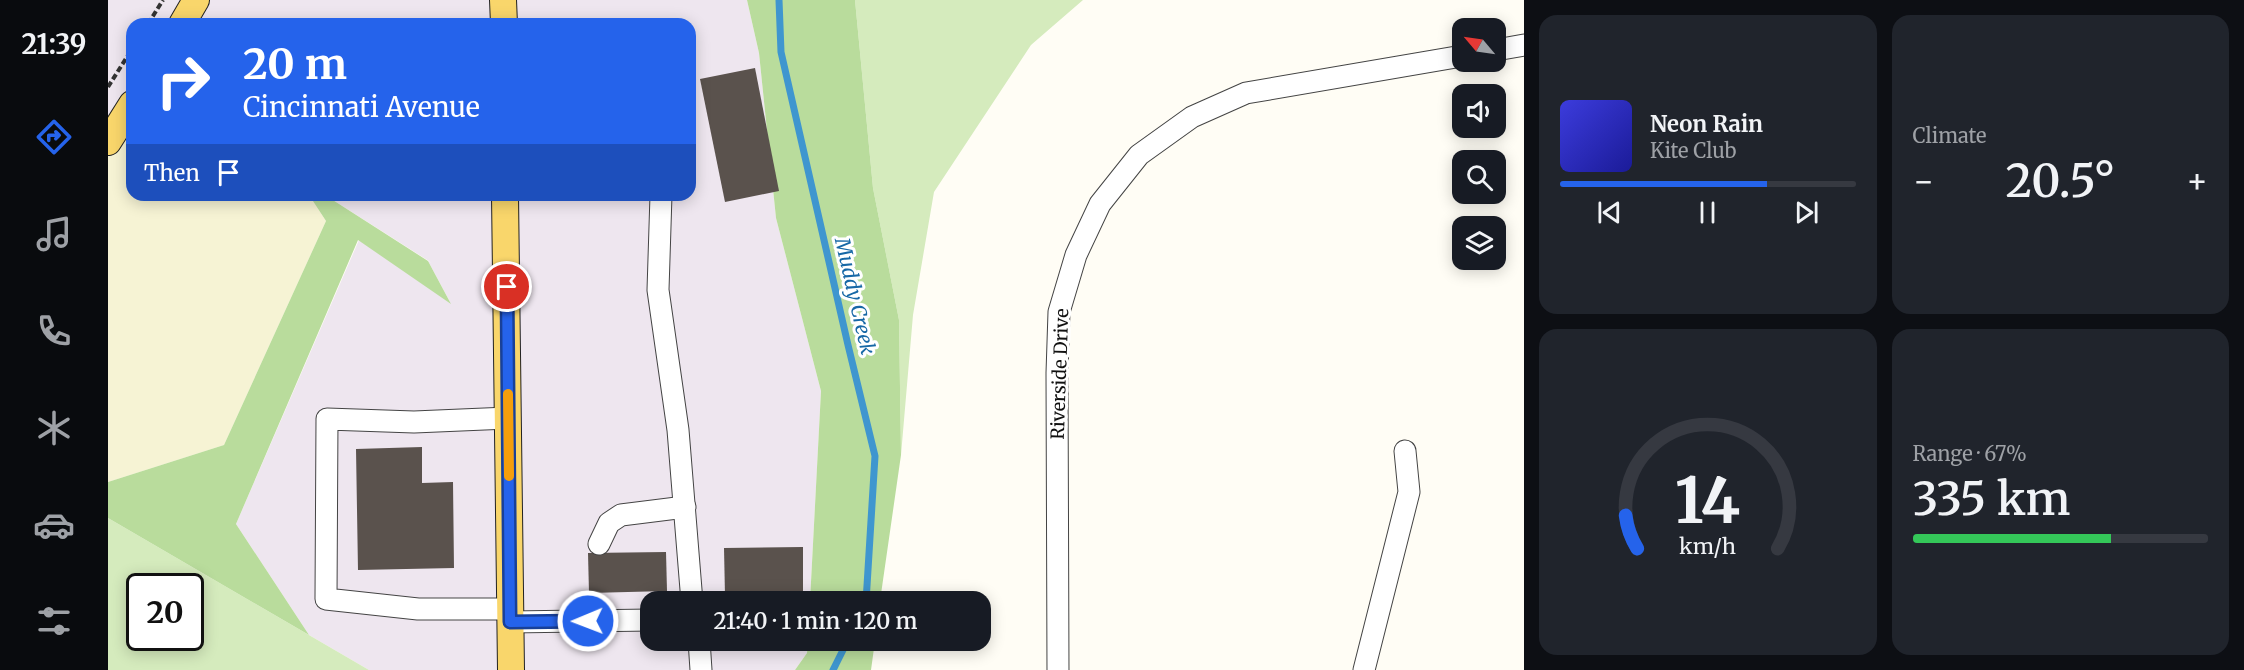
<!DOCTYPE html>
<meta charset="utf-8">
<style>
:root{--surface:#171b24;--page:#20242c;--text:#f1f3f6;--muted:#9ea1a6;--line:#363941;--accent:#2563eb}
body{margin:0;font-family:Merriweather,serif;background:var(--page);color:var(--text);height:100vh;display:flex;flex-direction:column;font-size:22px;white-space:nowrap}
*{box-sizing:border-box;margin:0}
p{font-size:20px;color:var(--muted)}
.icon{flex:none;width:33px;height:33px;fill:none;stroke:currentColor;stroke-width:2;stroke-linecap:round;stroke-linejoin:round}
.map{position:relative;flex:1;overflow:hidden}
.details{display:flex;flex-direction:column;gap:15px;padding:15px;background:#0d0f14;width:720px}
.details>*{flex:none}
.guide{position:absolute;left:18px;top:18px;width:570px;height:183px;border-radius:18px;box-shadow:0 3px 15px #0003;background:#2563eb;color:#fff;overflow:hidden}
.needle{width:39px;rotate:299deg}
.fabs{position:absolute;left:1344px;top:18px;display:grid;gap:12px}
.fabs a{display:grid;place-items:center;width:54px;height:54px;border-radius:12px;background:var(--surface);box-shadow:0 3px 15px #0003;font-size:30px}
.speed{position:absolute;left:18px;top:573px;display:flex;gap:12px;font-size:30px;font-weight:700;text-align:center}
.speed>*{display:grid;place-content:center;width:78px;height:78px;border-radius:50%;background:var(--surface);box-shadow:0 3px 15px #0003;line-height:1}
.speed .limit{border:3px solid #111;border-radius:9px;background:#fff;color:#111}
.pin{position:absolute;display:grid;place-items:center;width:51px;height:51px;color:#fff;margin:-26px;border:3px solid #fff;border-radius:50%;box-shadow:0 2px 6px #0007}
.me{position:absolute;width:66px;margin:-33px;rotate:269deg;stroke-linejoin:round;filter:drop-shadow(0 0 4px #0008)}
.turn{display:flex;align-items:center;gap:21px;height:126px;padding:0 18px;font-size:27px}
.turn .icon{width:78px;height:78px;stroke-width:2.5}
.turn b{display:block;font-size:42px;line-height:51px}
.then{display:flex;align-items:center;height:57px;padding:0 18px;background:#0003;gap:12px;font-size:22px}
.big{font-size:45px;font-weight:600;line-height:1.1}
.details .card{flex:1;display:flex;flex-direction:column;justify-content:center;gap:9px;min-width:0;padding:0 21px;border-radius:18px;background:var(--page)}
.details .dial{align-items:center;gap:0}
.dial svg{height:156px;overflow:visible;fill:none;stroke:var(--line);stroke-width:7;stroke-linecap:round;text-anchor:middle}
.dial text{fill:var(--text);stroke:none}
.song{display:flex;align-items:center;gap:18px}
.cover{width:72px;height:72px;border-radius:9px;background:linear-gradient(135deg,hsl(240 70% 55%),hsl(240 70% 35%))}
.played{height:6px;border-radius:3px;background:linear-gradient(90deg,var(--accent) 70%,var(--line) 70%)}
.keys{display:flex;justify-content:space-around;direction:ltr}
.heat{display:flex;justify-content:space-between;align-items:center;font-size:33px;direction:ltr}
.charge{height:9px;border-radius:4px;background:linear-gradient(90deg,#34c759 67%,var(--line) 0)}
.details .tiles{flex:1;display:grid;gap:15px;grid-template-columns:repeat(2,1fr)}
.trip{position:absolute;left:532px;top:591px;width:351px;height:60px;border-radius:18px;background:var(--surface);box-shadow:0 3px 15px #0003;font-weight:600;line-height:60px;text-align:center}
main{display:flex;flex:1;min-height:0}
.dock{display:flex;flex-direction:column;width:108px;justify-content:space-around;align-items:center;background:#090b0e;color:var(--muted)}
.dock .icon{width:42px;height:42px}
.dock .current{color:var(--accent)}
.dock b{font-size:27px;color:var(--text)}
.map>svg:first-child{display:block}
.industrial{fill:#eee6ef}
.farmland{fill:#f6f3d4}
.green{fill:#d5ebbd;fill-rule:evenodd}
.forest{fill:#b9dc9c}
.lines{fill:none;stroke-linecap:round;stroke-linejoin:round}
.stream{stroke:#3f96cf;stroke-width:7}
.building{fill:#5a524d}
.minor-casing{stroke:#444;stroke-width:23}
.major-casing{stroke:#222;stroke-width:28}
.path{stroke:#333;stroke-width:4;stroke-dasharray:6 3;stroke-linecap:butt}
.minor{stroke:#fff;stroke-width:21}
.major{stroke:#f9d66b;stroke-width:26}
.route-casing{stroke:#184099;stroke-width:15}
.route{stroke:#2563eb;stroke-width:10}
.slow{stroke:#f59e0b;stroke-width:10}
.labels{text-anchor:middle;stroke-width:6;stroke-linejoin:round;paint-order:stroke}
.street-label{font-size:18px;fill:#111;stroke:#fff}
.water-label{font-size:20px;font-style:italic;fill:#1768a6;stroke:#fff}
</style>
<main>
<nav class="dock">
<b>21:39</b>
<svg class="icon current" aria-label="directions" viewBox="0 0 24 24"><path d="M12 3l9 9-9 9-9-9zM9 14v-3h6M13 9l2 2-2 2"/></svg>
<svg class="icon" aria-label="music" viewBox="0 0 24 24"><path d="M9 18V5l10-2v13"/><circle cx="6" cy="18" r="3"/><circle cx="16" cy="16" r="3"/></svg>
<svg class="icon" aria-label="phone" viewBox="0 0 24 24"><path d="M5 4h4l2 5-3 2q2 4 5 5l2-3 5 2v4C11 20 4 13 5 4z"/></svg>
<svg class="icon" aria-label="climate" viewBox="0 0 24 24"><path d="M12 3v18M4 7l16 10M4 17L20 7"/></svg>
<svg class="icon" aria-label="car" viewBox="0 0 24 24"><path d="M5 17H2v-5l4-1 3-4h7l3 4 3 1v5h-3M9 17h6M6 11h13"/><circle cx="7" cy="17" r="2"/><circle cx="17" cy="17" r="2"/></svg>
<svg class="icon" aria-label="filters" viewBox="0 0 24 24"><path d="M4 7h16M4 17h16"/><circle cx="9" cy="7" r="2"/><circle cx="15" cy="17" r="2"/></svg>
</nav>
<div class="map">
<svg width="1416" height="670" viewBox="0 0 1416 670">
<rect width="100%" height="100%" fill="#fffdf5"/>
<path class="industrial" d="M 0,0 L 639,0 L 651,53 L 668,218 L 713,391 L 702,601 L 543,602 L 543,640 L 700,641 L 699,653 L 687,670 L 261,670 L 201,635 L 128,524 L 251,240 L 342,302 L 320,261 L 324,263 L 217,195 L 582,195 L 582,24 L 24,24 L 24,104 L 0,142 Z"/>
<path class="farmland" d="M 24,104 L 24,195 L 201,195 L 218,221 L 116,445 L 0,482 L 0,142 Z"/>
<g class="green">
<path d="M 747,0 L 975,0 L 923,45 L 826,192 L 805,315 L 793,455 L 791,320 L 765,188 Z"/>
<path d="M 0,518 L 261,670 L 0,670 ZM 32,586 L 82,586 L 82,638 L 32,638 Z"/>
</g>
<g class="forest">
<path d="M 639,0 L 747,0 L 765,188 L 791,320 L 793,455 L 772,601 L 702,601 L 713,391 L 668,218 L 651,53 Z"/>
<path d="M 201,195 L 217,195 L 320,261 L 343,304 L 250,240 L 128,524 L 201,635 L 0,518 L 0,482 L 116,445 L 218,221 Z"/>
<path d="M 700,641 L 767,641 L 763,670 L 687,670 L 699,653 Z"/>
</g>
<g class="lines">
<g class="stream">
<path d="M 671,0 L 673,52 L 740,345 L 767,456 L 758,602"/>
<path d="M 725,670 L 740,640"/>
</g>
</g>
<g class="building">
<path d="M 647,68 L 671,191 L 617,202 L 592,79 Z"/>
<path d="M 314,447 L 314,483 L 345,482 L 346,568 L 250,570 L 248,449 Z"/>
<path d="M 695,547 L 695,595 L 617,596 L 616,548 Z"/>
<path d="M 558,552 L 559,591 L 481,593 L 480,553 Z"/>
</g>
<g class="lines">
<g class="minor-casing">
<g id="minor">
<path d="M 1388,50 L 1416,45"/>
<path d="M 553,195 L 550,290 L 570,430 L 584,602"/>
<path d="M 400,418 L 306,422 L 219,419 L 218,599 L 310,609 L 402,609"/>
<path d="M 491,544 L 501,523 L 513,515 L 577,507"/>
<path d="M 402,622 L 543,620"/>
<path d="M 591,640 L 593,670"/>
<path d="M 950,670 L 949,373 L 951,312 L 968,255 L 992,204 L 1031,155 L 1084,117 L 1138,93 L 1354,56"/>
<path d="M 1256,670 L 1301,492 L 1297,451"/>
</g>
</g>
<g class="major-casing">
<g id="major">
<path d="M 395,0 L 396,24"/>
<path d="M 74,24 L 88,0"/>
<path d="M 0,142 L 24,104"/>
<path d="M 397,195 L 403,670"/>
</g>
</g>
<g class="path">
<path d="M 40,24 L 55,0"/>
<path d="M 0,87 L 24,49"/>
</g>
<use href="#minor" class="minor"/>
<use href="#major" class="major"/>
</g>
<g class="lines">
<g class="route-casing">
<path id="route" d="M 399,287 L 402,622 L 480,621"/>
</g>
<use href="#route" class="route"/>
<path class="slow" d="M 400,394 L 401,476"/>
</g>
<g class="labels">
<g class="street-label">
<text transform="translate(952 374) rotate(-88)" y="6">Riverside Drive</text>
</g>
<g class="water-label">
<text transform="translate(747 296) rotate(77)" y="7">Muddy Creek</text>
</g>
</g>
</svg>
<div class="fabs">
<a><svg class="needle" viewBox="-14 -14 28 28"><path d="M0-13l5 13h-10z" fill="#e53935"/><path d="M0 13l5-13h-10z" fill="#9ea1a6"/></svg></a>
<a><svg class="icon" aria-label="sound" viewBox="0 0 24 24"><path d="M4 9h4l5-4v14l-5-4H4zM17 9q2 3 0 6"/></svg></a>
<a><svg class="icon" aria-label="search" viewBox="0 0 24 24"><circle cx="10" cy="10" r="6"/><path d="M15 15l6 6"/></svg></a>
<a><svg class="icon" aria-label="layers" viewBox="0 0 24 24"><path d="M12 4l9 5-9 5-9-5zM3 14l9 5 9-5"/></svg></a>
</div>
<div class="speed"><div class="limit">20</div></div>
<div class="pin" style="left:399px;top:287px;background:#d93025"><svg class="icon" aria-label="arrive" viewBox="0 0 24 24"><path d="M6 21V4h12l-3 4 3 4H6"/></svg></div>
<svg class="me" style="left:480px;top:621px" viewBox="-20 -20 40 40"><circle r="17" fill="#2563eb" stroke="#fff" stroke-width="3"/><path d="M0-11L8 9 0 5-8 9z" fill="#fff"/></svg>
<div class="trip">21:40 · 1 min · 120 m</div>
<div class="guide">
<div class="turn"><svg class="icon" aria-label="right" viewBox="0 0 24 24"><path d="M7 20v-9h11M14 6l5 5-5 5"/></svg><div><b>20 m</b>Cincinnati Avenue</div></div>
<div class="then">Then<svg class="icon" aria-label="arrive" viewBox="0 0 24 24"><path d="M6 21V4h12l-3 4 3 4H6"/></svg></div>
</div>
</div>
<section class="details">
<div class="tiles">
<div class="card">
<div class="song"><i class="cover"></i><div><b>Neon Rain</b><p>Kite Club</p></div></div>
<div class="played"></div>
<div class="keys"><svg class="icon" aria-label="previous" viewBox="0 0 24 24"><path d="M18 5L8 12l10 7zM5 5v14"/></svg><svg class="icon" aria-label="pause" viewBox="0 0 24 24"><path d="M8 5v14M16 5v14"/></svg><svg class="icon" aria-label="next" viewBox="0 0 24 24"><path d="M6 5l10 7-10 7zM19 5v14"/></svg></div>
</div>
<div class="card"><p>Climate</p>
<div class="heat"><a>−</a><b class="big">20.5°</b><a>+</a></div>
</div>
<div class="card dial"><svg viewBox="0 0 100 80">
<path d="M14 69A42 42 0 1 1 86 69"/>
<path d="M14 69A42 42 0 0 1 8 52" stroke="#2563eb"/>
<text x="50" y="56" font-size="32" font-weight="700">14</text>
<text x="50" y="72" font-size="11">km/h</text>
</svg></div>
<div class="card"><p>Range · 67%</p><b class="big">335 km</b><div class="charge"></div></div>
</div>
</section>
</main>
